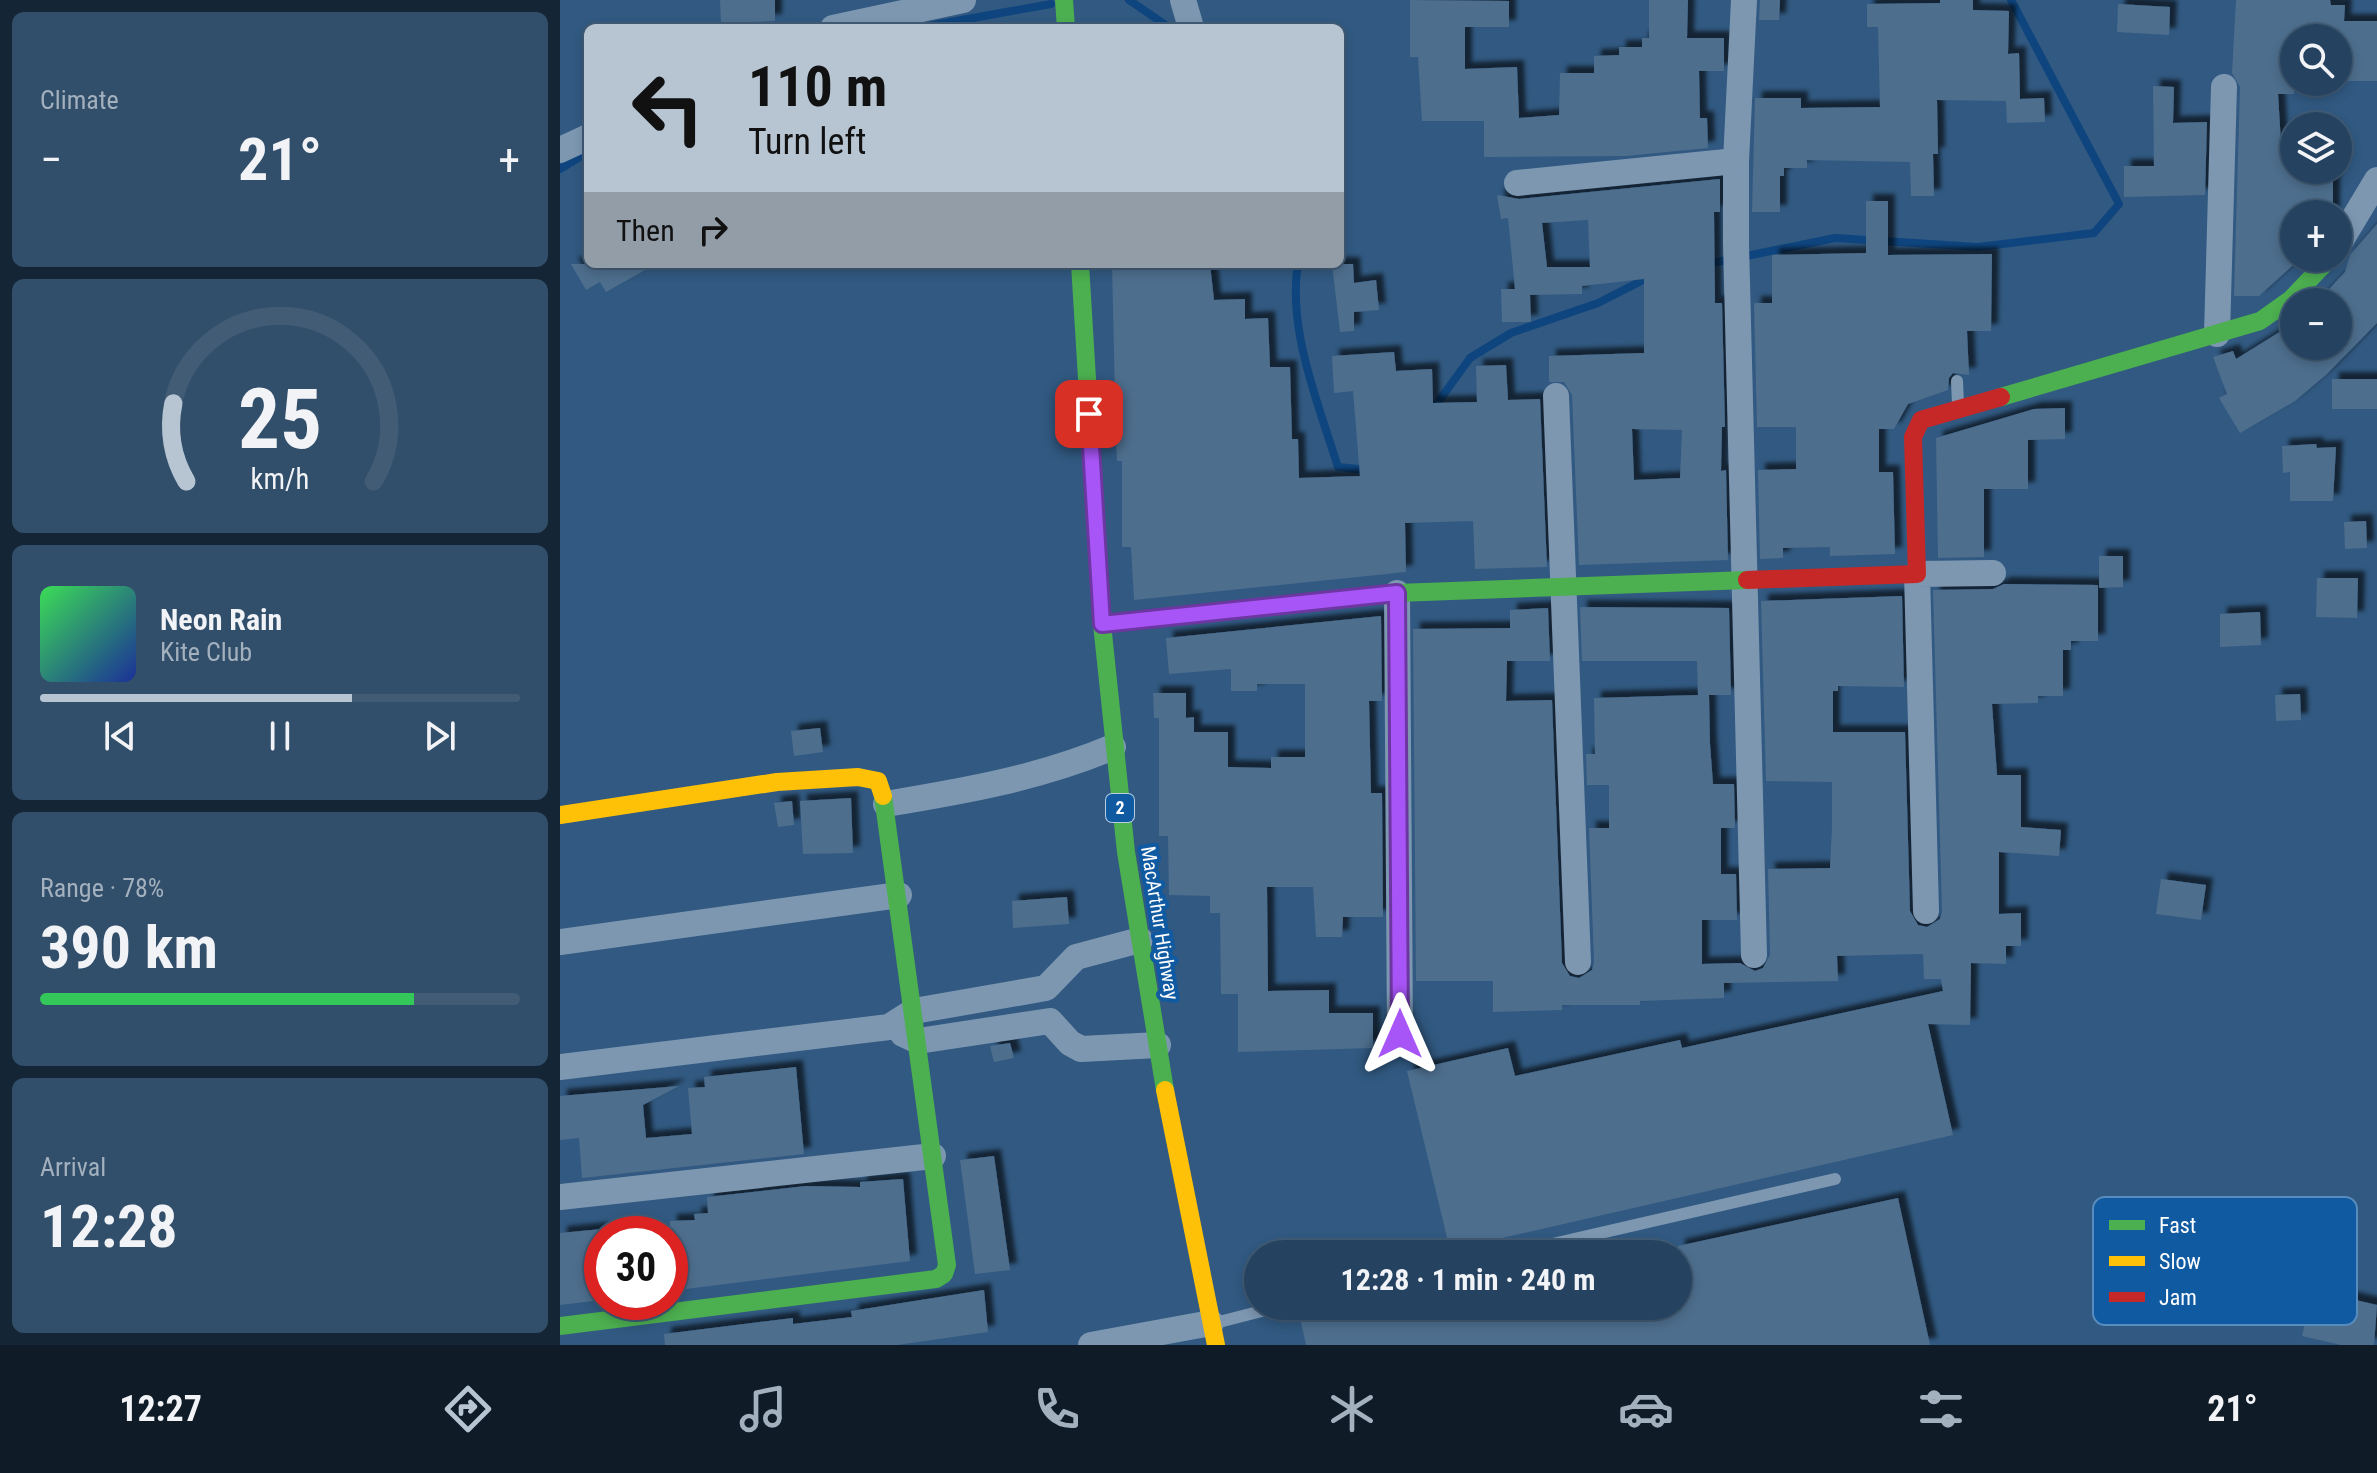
<!DOCTYPE html>
<meta charset="utf-8">
<style>
:root{--surface:#254361;--page:#314e6a;--text:#f1f3f6;--muted:#a3b0bd;--line:#425c76;--accent:#b7c5d3}
body{margin:0;font-family:"Roboto Condensed",sans-serif;background:var(--page);color:var(--text);height:100vh;display:flex;flex-direction:column;font-size:30px;white-space:nowrap}
*{box-sizing:border-box;margin:0}
p{font-size:26px;color:var(--muted)}
.icon{flex:none;width:44px;height:44px;fill:none;stroke:currentColor;stroke-width:2;stroke-linecap:round;stroke-linejoin:round}
.map{position:relative;flex:1;overflow:hidden}
.details{display:flex;flex-direction:column;gap:12px;padding:12px;background:#142535;width:560px}
.details>*{flex:none}
.guide{position:absolute;left:24px;top:24px;width:760px;height:244px;border-radius:12px;box-shadow:0 4px 12px #0003,0 0 0 2px var(--line);background:#b7c5d3;color:#111;overflow:hidden}
.controls{position:absolute;left:1720px;top:24px;display:grid;gap:16px}
.controls a{display:grid;place-items:center;width:72px;height:72px;border-radius:50%;background:var(--surface);box-shadow:0 4px 12px #0003,0 0 0 2px var(--line);font-size:40px}
.speed{position:absolute;left:24px;top:1216px;display:flex;gap:16px;font-size:40px;font-weight:700;text-align:center}
.speed>*{display:grid;place-content:center;width:104px;height:104px;border-radius:50%;background:var(--surface);box-shadow:0 4px 12px #0003,0 0 0 2px var(--line);line-height:1}
.speed .limit{border:12px solid #d22;background:#fff;color:#111}
.pin{position:absolute;display:grid;place-items:center;width:68px;height:68px;color:#fff;margin:-34px;border-radius:16px;box-shadow:0 4px 12px #0006}
.me{position:absolute;width:88px;margin:-44px;rotate:0deg;stroke-linejoin:round;filter:drop-shadow(0 0 6px #0008)}
.turn{display:flex;align-items:center;gap:28px;height:168px;padding:0 32px;font-size:36px}
.turn .icon{width:104px;height:104px;stroke-width:2.5}
.turn b{display:block;font-size:56px;line-height:68px}
.then{display:flex;align-items:center;height:76px;padding:0 32px;background:#0003;gap:16px;font-size:30px}
.big{font-size:60px;font-weight:700;line-height:1.1}
.details .tile{flex:1;display:flex;flex-direction:column;justify-content:center;gap:12px;min-width:0;padding:0 28px;border-radius:12px;background:var(--page)}
.details .dial{align-items:center;gap:0}
.dial svg{height:208px;overflow:visible;fill:none;stroke:var(--line);stroke-width:7;stroke-linecap:round;text-anchor:middle}
.dial text{fill:var(--text);stroke:none}
.song{display:flex;align-items:center;gap:24px}
.cover{width:96px;height:96px;border-radius:12px;background:linear-gradient(135deg,hsl(130 70% 55%),hsl(230 70% 35%))}
.played{height:8px;border-radius:4px;background:linear-gradient(90deg,var(--accent) 65%,var(--line) 65%)}
.keys{display:flex;justify-content:space-around;direction:ltr}
.heat{display:flex;justify-content:space-between;align-items:center;font-size:44px;direction:ltr}
.charge{height:12px;border-radius:6px;background:linear-gradient(90deg,#34c759 78%,var(--line) 0)}
.trip{position:absolute;left:684px;top:1240px;width:448px;height:80px;border-radius:40px;background:var(--surface);box-shadow:0 4px 12px #0003,0 0 0 2px var(--line);font-weight:700;line-height:80px;text-align:center}
.tab-bar{display:flex;height:128px;justify-content:space-around;align-items:center;background:#0f1b27;color:var(--muted)}
.tab-bar .icon{width:56px;height:56px}
.tab-bar .current{color:var(--accent)}
.tab-bar b{font-size:36px;color:var(--text)}
main{display:flex;flex:1;min-height:0}
.map>svg:first-child{display:block}
.lines{fill:none;stroke-linecap:round;stroke-linejoin:round}
.stream{stroke:#0e457e;stroke-width:8}
.building{fill:#4d6e8d;fill-rule:evenodd;filter:url(#shadow)}
.lane{stroke:#7d97b1;stroke-width:12}
.street{stroke:#7d97b1;stroke-width:26}
.fast{stroke:#4caf50;stroke-width:18}
.slow{stroke:#ffc107;stroke-width:18}
.jam{stroke:#c62828;stroke-width:18}
.route-casing{stroke:#6d37a1;stroke-width:20}
.route{stroke:#a855f7;stroke-width:14}
.labels{text-anchor:middle;stroke-width:8;stroke-linejoin:round;paint-order:stroke}
.shield{fill:#105aa2;stroke:#b7cee3;stroke-width:2}
.shield-label{font-size:18px;font-weight:bold;fill:#fff}
.street-label{font-size:20px;fill:#fff;stroke:#105aa2}
.key{fill:#105aa2;stroke:#588cbe;stroke-width:2}
.key-label{font-size:22px;fill:#fff}
</style>
<main>
<section class="details">
<div class="tile"><p>Climate</p>
<div class="heat"><a>−</a><b class="big">21°</b><a>+</a></div>
</div>
<div class="tile dial"><svg viewBox="0 0 100 80">
<path d="M14 69A42 42 0 1 1 86 69"/>
<path d="M14 69A42 42 0 0 1 9 39" stroke="#b7c5d3"/>
<text x="50" y="56" font-size="32" font-weight="700">25</text>
<text x="50" y="72" font-size="11">km/h</text>
</svg></div>
<div class="tile">
<div class="song"><i class="cover"></i><div><b>Neon Rain</b><p>Kite Club</p></div></div>
<div class="played"></div>
<div class="keys"><svg class="icon" aria-label="previous" viewBox="0 0 24 24"><path d="M18 5L8 12l10 7zM5 5v14"/></svg><svg class="icon" aria-label="pause" viewBox="0 0 24 24"><path d="M8 5v14M16 5v14"/></svg><svg class="icon" aria-label="next" viewBox="0 0 24 24"><path d="M6 5l10 7-10 7zM19 5v14"/></svg></div>
</div>
<div class="tile"><p>Range · 78%</p><b class="big">390 km</b><div class="charge"></div></div>
<div class="tile"><p>Arrival</p><b class="big">12:28</b></div>
</section>
<div class="map">
<svg width="1817" height="1345" viewBox="0 0 1817 1345">
<defs>
<filter id="shadow"><feDropShadow dx="7" dy="-7" stdDeviation="2" flood-color="#0009"/></filter>
</defs>
<rect width="100%" height="100%" fill="#315981"/>
<g class="lines">
<g class="stream">
<path d="M 569,0 L 610,28"/>
<path d="M 357,28 L 491,4"/>
<path d="M 0,169 L 28,152"/>
<path d="M 738,264 C 727,329 759,406 778,467 L 808,470"/>
<path d="M 1147,264 L 1275,238 L 1418,247 L 1534,233 L 1559,204 L 1451,0"/>
<path d="M 873,409 L 910,358 L 951,333 L 1038,303 L 1091,276"/>
</g>
</g>
<g class="building">
<path d="M 160,0 L 215,0 L 215,21 L 161,23 Z"/>
<path d="M 850,0 L 949,1 L 949,27 L 905,27 L 905,69 L 957,67 L 959,118 L 999,115 L 1000,73 L 1034,73 L 1034,56 L 1059,55 L 1059,47 L 1082,47 L 1082,38 L 1089,38 L 1089,0 L 1128,0 L 1127,38 L 1164,38 L 1164,71 L 1139,71 L 1140,118 L 1147,118 L 1148,148 L 1066,156 L 924,157 L 924,121 L 862,121 L 858,57 L 850,57 Z"/>
<path d="M 1200,0 L 1220,0 L 1219,20 L 1199,20 Z"/>
<path d="M 1380,0 L 1413,0 L 1413,10 L 1449,11 L 1448,54 L 1459,53 L 1460,99 L 1484,98 L 1485,122 L 1447,123 L 1446,101 L 1377,100 L 1378,154 L 1373,154 L 1374,196 L 1351,196 L 1350,162 L 1247,160 L 1247,168 L 1224,168 L 1224,176 L 1220,176 L 1220,212 L 1192,212 L 1195,98 L 1241,98 L 1241,108 L 1320,107 L 1318,27 L 1307,27 L 1307,4 L 1380,3 Z"/>
<path d="M 1676,0 L 1770,0 L 1771,5 L 1785,5 L 1784,21 L 1817,21 L 1817,81 L 1778,81 L 1778,38 L 1734,38 L 1734,94 L 1718,94 L 1722,159 L 1734,162 L 1734,170 L 1773,170 L 1773,214 L 1734,214 L 1734,258 L 1741,258 L 1699,296 L 1674,296 L 1680,87 L 1672,73 Z"/>
<path d="M 1558,4 L 1610,7 L 1609,35 L 1557,32 Z"/>
<path d="M 1593,86 L 1614,87 L 1613,123 L 1647,122 L 1645,195 L 1564,197 L 1564,166 L 1594,166 Z"/>
<path d="M 1160,179 L 1160,212 L 1154,212 L 1155,303 L 1162,303 L 1165,427 L 1162,427 L 1161,471 L 1166,470 L 1168,560 L 1019,565 L 1012,395 L 1004,382 L 989,382 L 989,356 L 1084,353 L 1084,279 L 1022,286 L 1022,294 L 970,295 L 971,322 L 942,322 L 941,289 L 955,289 L 948,218 L 941,219 L 937,195 L 959,199 ZM 1028,220 L 1030,267 L 987,267 L 982,223 ZM 1072,429 L 1122,430 L 1120,478 L 1074,480 Z"/>
<path d="M 1306,201 L 1328,201 L 1328,255 L 1432,254 L 1431,331 L 1407,331 L 1409,375 L 1393,373 L 1389,378 L 1388,390 L 1348,404 L 1334,429 L 1319,429 L 1319,472 L 1333,472 L 1335,554 L 1270,556 L 1270,547 L 1223,548 L 1223,558 L 1200,559 L 1198,470 L 1236,469 L 1236,427 L 1197,427 L 1194,303 L 1212,303 L 1212,255 L 1306,253 Z"/>
<path d="M 1817,224 L 1817,323 L 1767,374 L 1735,401 L 1680,433 L 1659,398 L 1667,394 L 1653,357 L 1673,351 L 1676,359 L 1734,323 L 1734,346 L 1778,346 L 1778,302 L 1757,302 L 1785,272 L 1790,255 Z"/>
<path d="M 11,264 L 96,264 L 46,292 L 40,282 L 26,290 Z"/>
<path d="M 552,264 L 650,264 L 654,300 L 685,299 L 685,319 L 708,318 L 710,367 L 730,367 L 732,439 L 738,439 L 739,478 L 800,476 L 793,391 L 774,393 L 772,356 L 834,352 L 836,371 L 872,369 L 873,403 L 917,402 L 916,366 L 946,365 L 948,400 L 980,399 L 987,567 L 915,569 L 913,521 L 845,523 L 846,572 L 574,600 L 571,547 L 562,547 L 562,461 L 557,461 L 556,441 Z"/>
<path d="M 772,264 L 793,264 L 794,283 L 816,280 L 819,310 L 794,312 L 794,331 L 780,332 Z"/>
<rect x="1772" y="379" width="45" height="30"/>
<path d="M 1505,408 L 1505,439 L 1468,440 L 1468,489 L 1424,489 L 1424,557 L 1378,558 L 1376,438 L 1474,409 Z"/>
<path d="M 1756,444 L 1757,448 L 1776,447 L 1773,501 L 1730,501 L 1730,472 L 1723,473 L 1722,446 Z"/>
<path d="M 1806,521 L 1807,548 L 1785,549 L 1784,522 Z"/>
<path d="M 1539,556 L 1563,556 L 1563,587 L 1539,588 Z"/>
<path d="M 1757,578 L 1798,578 L 1797,618 L 1756,617 Z"/>
<path d="M 1444,584 L 1538,585 L 1538,641 L 1511,641 L 1511,650 L 1503,650 L 1503,696 L 1478,696 L 1478,703 L 1432,704 L 1437,775 L 1461,775 L 1461,827 L 1501,830 L 1499,856 L 1439,852 L 1439,914 L 1461,913 L 1461,946 L 1446,946 L 1446,964 L 1411,963 L 1410,1025 L 1368,1024 L 1393,1135 L 890,1250 L 847,1071 L 948,1048 L 955,1076 L 1120,1040 L 1122,1048 L 1383,991 L 1381,979 L 1364,979 L 1363,954 L 1277,956 L 1278,981 L 1164,983 L 1164,998 L 1080,1001 L 1080,1005 L 1002,1005 L 1002,1010 L 933,1012 L 933,981 L 856,981 L 853,629 L 950,628 L 950,610 L 988,608 L 990,661 L 947,661 L 946,701 L 992,700 L 1002,963 L 1010,976 L 1019,978 L 1032,970 L 1034,961 L 1029,828 L 1049,828 L 1049,785 L 1027,785 L 1026,754 L 1035,754 L 1034,698 L 1138,695 L 1137,661 L 1022,661 L 1020,607 L 1169,608 L 1171,695 L 1149,695 L 1150,744 L 1153,784 L 1174,784 L 1175,828 L 1161,828 L 1161,874 L 1176,874 L 1177,920 L 1142,920 L 1142,964 L 1180,963 L 1195,971 L 1203,968 L 1210,955 L 1208,869 L 1270,868 L 1272,827 L 1272,782 L 1206,781 L 1201,601 L 1342,596 L 1344,687 L 1278,686 L 1278,691 L 1273,691 L 1273,732 L 1345,732 L 1350,911 L 1358,925 L 1367,927 L 1380,919 L 1382,911 L 1373,590 L 1433,589 Z"/>
<path d="M 1700,612 L 1701,645 L 1660,647 L 1660,614 Z"/>
<path d="M 821,616 L 822,701 L 809,701 L 811,793 L 822,793 L 823,917 L 783,917 L 782,937 L 756,937 L 753,887 L 707,887 L 708,991 L 769,990 L 769,1013 L 813,1013 L 813,1048 L 678,1052 L 678,994 L 661,994 L 660,913 L 650,913 L 650,896 L 609,895 L 608,836 L 599,836 L 599,718 L 594,718 L 593,693 L 626,693 L 626,718 L 634,717 L 634,732 L 668,732 L 668,767 L 711,768 L 711,757 L 745,757 L 745,684 L 697,684 L 697,691 L 671,691 L 671,669 L 609,674 L 606,638 Z"/>
<path d="M 1740,694 L 1741,720 L 1716,721 L 1715,695 Z"/>
<path d="M 260,728 L 263,752 L 234,756 L 231,731 Z"/>
<path d="M 291,798 L 293,853 L 243,854 L 240,801 Z"/>
<path d="M 232,801 L 234,825 L 218,827 L 214,803 Z"/>
<path d="M 1601,879 L 1646,885 L 1641,920 L 1596,914 Z"/>
<path d="M 507,897 L 509,924 L 453,928 L 452,901 Z"/>
<path d="M 450,1043 L 454,1058 L 434,1062 L 430,1046 Z"/>
<path d="M 236,1067 L 244,1154 L 22,1178 L 19,1138 L 0,1140 L 0,1096 L 119,1086 L 83,1105 L 86,1138 L 132,1134 L 128,1088 L 145,1087 L 144,1077 Z"/>
<path d="M 434,1156 L 450,1270 L 415,1274 L 400,1160 Z"/>
<path d="M 343,1179 L 350,1261 L 110,1291 L 110,1221 L 135,1220 L 134,1214 L 148,1213 L 147,1197 L 246,1186 L 300,1187 L 300,1182 Z"/>
<path d="M 1338,1198 L 1370,1345 L 746,1345 L 740,1318 L 795,1306 L 819,1306 L 822,1317 L 873,1306 L 1118,1306 L 1118,1246 Z"/>
<path d="M 42,1229 L 42,1263 L 39,1263 L 42,1300 L 0,1305 L 0,1233 Z"/>
<path d="M 424,1290 L 428,1332 L 337,1345 L 105,1345 L 104,1334 L 233,1318 L 233,1324 L 292,1317 L 291,1311 Z"/>
<path d="M 1753,1290 L 1817,1305 L 1814,1345 L 1781,1345 L 1742,1336 Z"/>
</g>
<g class="lines">
<g class="lane">
<path d="M 1397,381 L 1398,404"/>
<path d="M 949,1254 L 1275,1179"/>
<path d="M 659,1322 L 721,1306"/>
</g>
<g class="street">
<path d="M 623,0 L 630,24"/>
<path d="M 1184,0 L 1176,161 L 1176,243 L 1194,955"/>
<path d="M 273,28 L 403,0"/>
<path d="M 0,150 L 28,137"/>
<path d="M 957,183 L 1176,161"/>
<path d="M 1778,245 L 1817,180"/>
<path d="M 1657,334 L 1664,87"/>
<path d="M 996,396 L 1018,962"/>
<path d="M 837,593 L 840,1034"/>
<path d="M 326,804 C 404,791 480,778 553,747"/>
<path d="M 1366,911 L 1357,574 L 1433,573"/>
<path d="M 0,942 L 339,895"/>
<path d="M 343,1034 L 358,1041 L 490,1021 L 510,1043 L 521,1049 L 598,1045"/>
<path d="M 0,1067 L 329,1027 L 354,1011 L 486,988 L 516,957 L 580,940"/>
<path d="M 0,1197 L 373,1156"/>
<path d="M 531,1345 L 651,1323"/>
</g>
<g class="fast">
<path d="M 504,0 L 506,28"/>
<path d="M 520,264 L 542,624 L 566,852 L 605,1090"/>
<path d="M 1441,397 L 1700,321 L 1731,299 L 1770,258"/>
<path d="M 542,624 L 837,593 L 1187,580"/>
<path d="M 0,1326 L 376,1279 L 384,1274 L 387,1265 L 323,796"/>
</g>
<g class="slow">
<path d="M 0,815 L 217,782 L 298,777 L 318,781 L 323,796"/>
<path d="M 605,1090 L 656,1345"/>
</g>
<path class="jam" d="M 1187,580 L 1357,574 L 1353,437 L 1361,420 L 1441,397"/>
</g>
<g class="lines">
<g class="route-casing">
<path id="route" d="M 529,414 L 542,624 L 837,593 L 840,1034"/>
</g>
<use href="#route" class="route"/>
</g>
<g class="labels">
<rect class="shield" x="546" y="794" width="28" height="28" rx="6"/>
<g class="shield-label">
<text x="560" y="814">2</text>
</g>
<g class="street-label">
<text transform="translate(600 923) rotate(81)" y="7">MacArthur Highway</text>
</g>
</g>
<rect x="1533" y="1197" width="264" height="128" rx="12" class="key"/>
<rect x="1549" y="1220" width="36" height="10" fill="#4caf50"/>
<rect x="1549" y="1256" width="36" height="10" fill="#ffc107"/>
<rect x="1549" y="1292" width="36" height="10" fill="#c62828"/>
<g class="key-label">
<text x="1599" y="1233">Fast</text>
<text x="1599" y="1269">Slow</text>
<text x="1599" y="1305">Jam</text>
</g>
</svg>
<div class="controls">
<a><svg class="icon" aria-label="search" viewBox="0 0 24 24"><circle cx="10" cy="10" r="6"/><path d="M15 15l6 6"/></svg></a>
<a><svg class="icon" aria-label="layers" viewBox="0 0 24 24"><path d="M12 4l9 5-9 5-9-5zM3 14l9 5 9-5"/></svg></a>
<a>+</a>
<a>−</a>
</div>
<div class="speed"><div class="limit">30</div></div>
<div class="pin" style="left:529px;top:414px;background:#d93025"><svg class="icon" aria-label="arrive" viewBox="0 0 24 24"><path d="M6 21V4h12l-3 4 3 4H6"/></svg></div>
<svg class="me" style="left:840px;top:1034px" viewBox="-20 -20 40 40"><path d="M0-17L14 15 0 8-14 15z" fill="#a855f7" stroke="#fff" stroke-width="4"/></svg>
<div class="trip">12:28 · 1 min · 240 m</div>
<div class="guide">
<div class="turn"><svg class="icon" aria-label="left" viewBox="0 0 24 24"><path d="M17 20v-9H6M10 6l-5 5 5 5"/></svg><div><b>110 m</b>Turn left</div></div>
<div class="then">Then<svg class="icon" aria-label="right" viewBox="0 0 24 24"><path d="M7 20v-9h11M14 6l5 5-5 5"/></svg></div>
</div>
</div>
</main>
<nav class="tab-bar">
<b>12:27</b>
<svg class="icon current" aria-label="directions" viewBox="0 0 24 24"><path d="M12 3l9 9-9 9-9-9zM9 14v-3h6M13 9l2 2-2 2"/></svg>
<svg class="icon" aria-label="music" viewBox="0 0 24 24"><path d="M9 18V5l10-2v13"/><circle cx="6" cy="18" r="3"/><circle cx="16" cy="16" r="3"/></svg>
<svg class="icon" aria-label="phone" viewBox="0 0 24 24"><path d="M5 4h4l2 5-3 2q2 4 5 5l2-3 5 2v4C11 20 4 13 5 4z"/></svg>
<svg class="icon" aria-label="climate" viewBox="0 0 24 24"><path d="M12 3v18M4 7l16 10M4 17L20 7"/></svg>
<svg class="icon" aria-label="car" viewBox="0 0 24 24"><path d="M5 17H2v-5l4-1 3-4h7l3 4 3 1v5h-3M9 17h6M6 11h13"/><circle cx="7" cy="17" r="2"/><circle cx="17" cy="17" r="2"/></svg>
<svg class="icon" aria-label="filters" viewBox="0 0 24 24"><path d="M4 7h16M4 17h16"/><circle cx="9" cy="7" r="2"/><circle cx="15" cy="17" r="2"/></svg>
<b>21°</b>
</nav>
